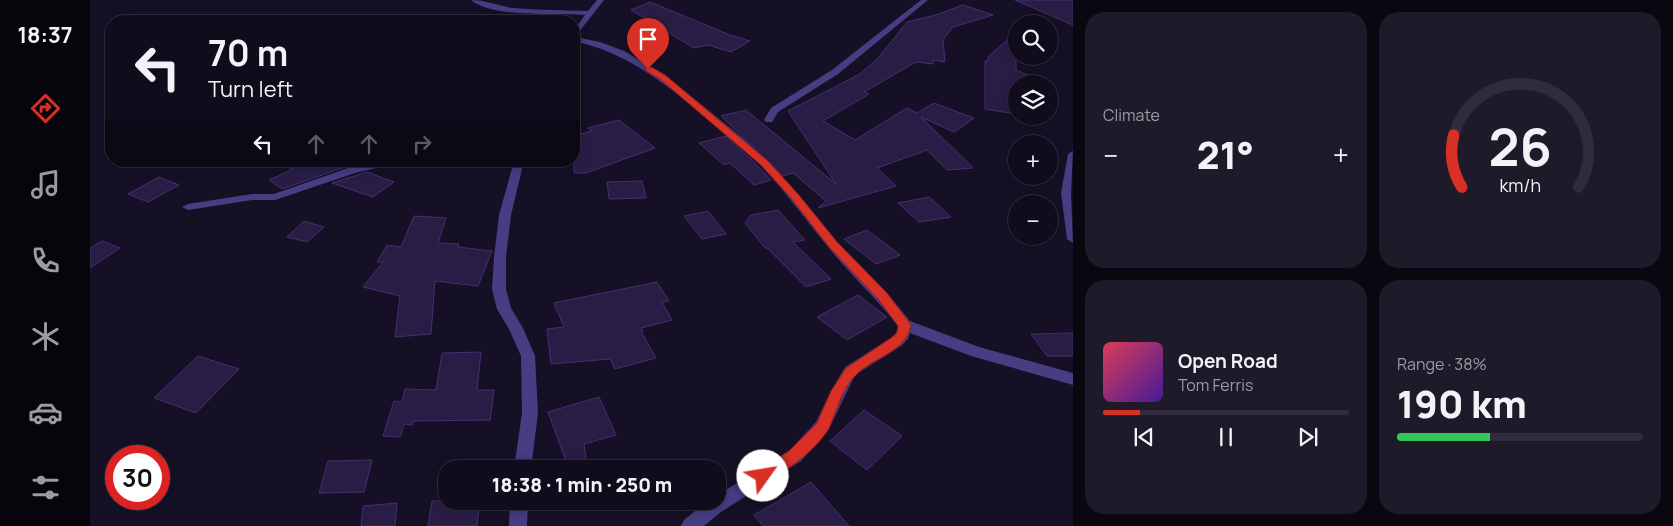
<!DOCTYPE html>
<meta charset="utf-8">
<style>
:root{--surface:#100c1c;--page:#1e1a29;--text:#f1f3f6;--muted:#9c9ba3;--line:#302c3b;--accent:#d93025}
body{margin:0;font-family:Manrope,sans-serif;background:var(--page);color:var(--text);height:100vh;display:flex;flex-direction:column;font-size:19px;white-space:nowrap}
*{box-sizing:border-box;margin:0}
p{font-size:16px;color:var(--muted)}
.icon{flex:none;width:28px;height:28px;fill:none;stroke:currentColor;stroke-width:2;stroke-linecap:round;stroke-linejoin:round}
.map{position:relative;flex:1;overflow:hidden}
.side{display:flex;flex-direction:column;gap:12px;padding:12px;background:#09070f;width:600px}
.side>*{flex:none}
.banner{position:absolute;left:15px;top:15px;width:475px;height:152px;border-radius:20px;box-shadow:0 2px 12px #0003,0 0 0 1px var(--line);background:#100c1c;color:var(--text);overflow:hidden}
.controls{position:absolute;left:918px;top:15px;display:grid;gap:10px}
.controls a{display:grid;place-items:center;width:50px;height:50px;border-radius:50%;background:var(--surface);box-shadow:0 2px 12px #0003,0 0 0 1px var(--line);font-size:25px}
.speed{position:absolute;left:15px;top:445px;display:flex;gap:10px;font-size:25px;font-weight:700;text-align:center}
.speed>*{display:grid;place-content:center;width:65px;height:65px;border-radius:50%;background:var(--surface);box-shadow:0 2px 12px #0003,0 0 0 1px var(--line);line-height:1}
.speed .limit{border:8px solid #d22;background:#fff;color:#111}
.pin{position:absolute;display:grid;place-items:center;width:42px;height:42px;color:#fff;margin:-51px -21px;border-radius:50% 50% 50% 0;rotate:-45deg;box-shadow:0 0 5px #0007}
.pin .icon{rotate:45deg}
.me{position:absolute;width:55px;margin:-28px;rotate:58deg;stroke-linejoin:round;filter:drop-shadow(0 0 4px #0008)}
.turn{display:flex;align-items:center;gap:18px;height:105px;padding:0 20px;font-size:22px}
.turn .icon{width:65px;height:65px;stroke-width:2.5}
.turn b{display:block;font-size:35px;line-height:42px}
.lanes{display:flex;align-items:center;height:48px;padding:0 20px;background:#0003;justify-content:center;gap:25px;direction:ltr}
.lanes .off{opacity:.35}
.big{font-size:38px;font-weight:800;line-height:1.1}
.side .card{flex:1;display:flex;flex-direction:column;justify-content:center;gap:8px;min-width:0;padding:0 18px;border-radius:20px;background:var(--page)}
.side .dial{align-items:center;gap:0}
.dial svg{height:130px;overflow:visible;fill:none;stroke:var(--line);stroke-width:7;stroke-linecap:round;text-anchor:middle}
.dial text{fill:var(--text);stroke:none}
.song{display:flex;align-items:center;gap:15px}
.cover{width:60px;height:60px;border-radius:8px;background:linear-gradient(135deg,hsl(350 70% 55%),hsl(260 70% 35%))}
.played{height:5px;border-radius:2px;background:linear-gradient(90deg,var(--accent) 15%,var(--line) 15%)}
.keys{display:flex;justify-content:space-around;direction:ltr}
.heat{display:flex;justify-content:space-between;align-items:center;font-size:28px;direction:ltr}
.charge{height:8px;border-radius:4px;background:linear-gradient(90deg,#34c759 38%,var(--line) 0)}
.side .tiles{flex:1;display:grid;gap:12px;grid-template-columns:repeat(2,1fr)}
.trip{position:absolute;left:348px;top:460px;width:288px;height:50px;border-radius:20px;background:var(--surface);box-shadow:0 2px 12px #0003,0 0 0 1px var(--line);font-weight:800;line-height:50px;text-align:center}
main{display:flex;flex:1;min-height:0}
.tabs{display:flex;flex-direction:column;width:90px;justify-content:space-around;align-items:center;background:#06050b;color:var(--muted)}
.tabs .icon{width:35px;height:35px}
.tabs .current{color:var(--accent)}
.tabs b{font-size:22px;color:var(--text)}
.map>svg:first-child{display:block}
.building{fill:#291d46;stroke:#433071}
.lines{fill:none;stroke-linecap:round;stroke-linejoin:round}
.minor{fill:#463d83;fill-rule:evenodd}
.route{fill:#d93025;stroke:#8d1f18}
</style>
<main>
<nav class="tabs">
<b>18:37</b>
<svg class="icon current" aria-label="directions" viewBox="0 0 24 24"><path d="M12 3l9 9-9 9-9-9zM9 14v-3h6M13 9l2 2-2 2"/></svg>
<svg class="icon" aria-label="music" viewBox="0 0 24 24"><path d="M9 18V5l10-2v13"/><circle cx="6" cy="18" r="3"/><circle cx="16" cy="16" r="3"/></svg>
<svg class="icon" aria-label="phone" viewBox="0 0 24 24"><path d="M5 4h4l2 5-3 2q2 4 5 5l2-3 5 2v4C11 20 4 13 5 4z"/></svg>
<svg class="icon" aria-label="climate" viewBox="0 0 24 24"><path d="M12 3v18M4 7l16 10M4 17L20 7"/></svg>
<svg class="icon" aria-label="car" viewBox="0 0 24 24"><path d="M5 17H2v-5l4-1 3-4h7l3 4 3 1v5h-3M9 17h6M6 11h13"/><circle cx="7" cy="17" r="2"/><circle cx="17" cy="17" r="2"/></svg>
<svg class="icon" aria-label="filters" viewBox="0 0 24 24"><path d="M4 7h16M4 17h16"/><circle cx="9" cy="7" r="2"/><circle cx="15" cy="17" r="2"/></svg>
</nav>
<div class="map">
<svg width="983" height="526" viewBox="0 0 983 526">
<rect width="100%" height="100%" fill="#161026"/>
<g class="building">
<path d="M 925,0 L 983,0 L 983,25 Z"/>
<path d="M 560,2 L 640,35 L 660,41 L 641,52 L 618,45 L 604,48 L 541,10 Z"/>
<path d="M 873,5 L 903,15 L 863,27 L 853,40 L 855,62 L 843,60 L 843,64 L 826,62 L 774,92 L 779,94 L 733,121 L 765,140 L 817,108 L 827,113 L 844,103 L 884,118 L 864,132 L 831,117 L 883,168 L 857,170 L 837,150 L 787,168 L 806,186 L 728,208 L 736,201 L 703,173 L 693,176 L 631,116 L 656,110 L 746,184 L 698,111 L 770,74 L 788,58 L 817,22 L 846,15 Z"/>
<path d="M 926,32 L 926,70 L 959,84 L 926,84 L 926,90 L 922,88 L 925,114 L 895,109 L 895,61 L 898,61 L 898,57 Z"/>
<path d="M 529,120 L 565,148 L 496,173 L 484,173 L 484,136 L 502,131 L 498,128 Z"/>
<path d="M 636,136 L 661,159 L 681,180 L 664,185 L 640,163 L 634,165 L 609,143 Z"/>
<path d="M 189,161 L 257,161 L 252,164 L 258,166 L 192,189 L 179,180 L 203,169 L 188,164 Z"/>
<path d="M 277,172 L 304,182 L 283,197 L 242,183 Z"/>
<path d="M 69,177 L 89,185 L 58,202 L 38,194 Z"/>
<path d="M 552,181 L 556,198 L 519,199 L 517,182 Z"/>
<path d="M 839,197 L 861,217 L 829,222 L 808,203 Z"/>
<path d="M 688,210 L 715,240 L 703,242 L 741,279 L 716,287 L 677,248 L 675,248 L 655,223 L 661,215 Z"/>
<path d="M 618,211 L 636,234 L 612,239 L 594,216 Z"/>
<path d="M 324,216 L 356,218 L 348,243 L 369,244 L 368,247 L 402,251 L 388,286 L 345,281 L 341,334 L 305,337 L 310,296 L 273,287 L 293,262 L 287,262 L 297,245 L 311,247 Z"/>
<path d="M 214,221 L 234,227 L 217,242 L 197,237 Z"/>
<path d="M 777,230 L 810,255 L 786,264 L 754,239 Z"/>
<path d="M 12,241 L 30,248 L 0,268 L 0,248 Z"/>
<path d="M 567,282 L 579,301 L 572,302 L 582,320 L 551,328 L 553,331 L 551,331 L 566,358 L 525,369 L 520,359 L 461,364 L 457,329 L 474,327 L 464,303 Z"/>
<path d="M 768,295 L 797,317 L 757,340 L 727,317 Z"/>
<path d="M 983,333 L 983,356 L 957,356 L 941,334 Z"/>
<path d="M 391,352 L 387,390 L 404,390 L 400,420 L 323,421 L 322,425 L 314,424 L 310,437 L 293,436 L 304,401 L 312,402 L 315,389 L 346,390 L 352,353 Z"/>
<path d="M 108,356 L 149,369 L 106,413 L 64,398 Z"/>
<path d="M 509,397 L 526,435 L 494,444 L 498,469 L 479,469 L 458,412 Z"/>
<path d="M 774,410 L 812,436 L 777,470 L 740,441 Z"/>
<path d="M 282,460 L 274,492 L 229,493 L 238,461 Z"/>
<path d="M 721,482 L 759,526 L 673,526 L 664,515 Z"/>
<path d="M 342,501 L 390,501 L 387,526 L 338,526 Z"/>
<path d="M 307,503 L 305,526 L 271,526 L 273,506 Z"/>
</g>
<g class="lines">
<g class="minor">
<path d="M 381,0 C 395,0 409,6 423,8 C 448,10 473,10 498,11 L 507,0 L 514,0 L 485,37 L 510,42 L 534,51 L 575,75 L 655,140 L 708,194 L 747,242 L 797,293 L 820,321 L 889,347 L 983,373 L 983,385 L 881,356 L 820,333 L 818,339 L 811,346 L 765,375 L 738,431 L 711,461 L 631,512 L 614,526 L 591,526 L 594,520 L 617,501 L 626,501 L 626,496 L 699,451 L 726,422 L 741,391 L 755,367 L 801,338 L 806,333 L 808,326 C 786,298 760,274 738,247 C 715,219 695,191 670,165 C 650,144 627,126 605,108 C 566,77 533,52 484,41 L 484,30 L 495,15 C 467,13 402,18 381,0 Z"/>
<path d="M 831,0 L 838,0 L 748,74 L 688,112 L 682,122 L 676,122 L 674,120 L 681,108 L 742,70 Z"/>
<path d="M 983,151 L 981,193 L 983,243 L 977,239 L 971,193 L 978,154 Z"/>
<path d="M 288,161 L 309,161 L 308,163 L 265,173 L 185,200 L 162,200 L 98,210 L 92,207 L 98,204 L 162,194 L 184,194 L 258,168 Z"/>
<path d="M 424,161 L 434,161 L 421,215 L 416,257 L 416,289 L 421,308 L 433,328 L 445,356 L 448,413 L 441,469 L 424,469 L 432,413 L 431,356 L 419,329 L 407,309 L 402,289 L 404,257 L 409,215 Z"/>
<path d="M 420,501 L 438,501 L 437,526 L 419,526 Z"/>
</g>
</g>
<path class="route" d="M 556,67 L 561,67 L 575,75 L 678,161 L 708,194 L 747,242 L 797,293 L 821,325 C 817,352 783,357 766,375 C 753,387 747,410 740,426 C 731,446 693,475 673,483 L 667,481 L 665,476 L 667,471 L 699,451 L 727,423 L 741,391 L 756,368 L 801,338 L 807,333 L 808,326 L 788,299 L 739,247 L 701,198 L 671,165 L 570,79 L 556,71 Z"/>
</svg>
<div class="controls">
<a><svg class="icon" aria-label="search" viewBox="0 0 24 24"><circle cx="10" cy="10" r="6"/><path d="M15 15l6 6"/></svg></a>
<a><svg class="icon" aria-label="layers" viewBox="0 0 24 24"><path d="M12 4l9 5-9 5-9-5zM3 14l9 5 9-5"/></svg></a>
<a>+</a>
<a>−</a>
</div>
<div class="speed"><div class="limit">30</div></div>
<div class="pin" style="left:558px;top:69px;background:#d93025"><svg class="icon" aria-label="arrive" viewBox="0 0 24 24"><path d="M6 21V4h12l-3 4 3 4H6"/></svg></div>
<svg class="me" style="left:673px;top:476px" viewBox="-20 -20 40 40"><circle r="19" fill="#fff"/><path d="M0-13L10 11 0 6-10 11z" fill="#d93025"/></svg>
<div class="trip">18:38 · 1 min · 250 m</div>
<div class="banner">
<div class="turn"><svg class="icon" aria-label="left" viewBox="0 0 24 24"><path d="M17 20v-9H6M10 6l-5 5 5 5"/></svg><div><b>70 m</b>Turn left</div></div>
<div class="lanes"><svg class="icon" aria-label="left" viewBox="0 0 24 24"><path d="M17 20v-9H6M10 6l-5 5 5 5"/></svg><svg class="icon off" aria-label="ahead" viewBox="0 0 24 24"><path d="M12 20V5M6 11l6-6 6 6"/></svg><svg class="icon off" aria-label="ahead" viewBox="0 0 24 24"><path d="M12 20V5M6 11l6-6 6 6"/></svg><svg class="icon off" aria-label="right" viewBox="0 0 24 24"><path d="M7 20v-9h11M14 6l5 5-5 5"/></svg></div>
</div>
</div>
<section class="side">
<div class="tiles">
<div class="card"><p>Climate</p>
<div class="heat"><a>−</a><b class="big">21°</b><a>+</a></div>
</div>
<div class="card dial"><svg viewBox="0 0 100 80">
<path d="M14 69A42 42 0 1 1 86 69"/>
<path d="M14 69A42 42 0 0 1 9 37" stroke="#d93025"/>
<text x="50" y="56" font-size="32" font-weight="700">26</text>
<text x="50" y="72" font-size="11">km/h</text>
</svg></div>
<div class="card">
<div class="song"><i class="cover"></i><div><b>Open Road</b><p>Tom Ferris</p></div></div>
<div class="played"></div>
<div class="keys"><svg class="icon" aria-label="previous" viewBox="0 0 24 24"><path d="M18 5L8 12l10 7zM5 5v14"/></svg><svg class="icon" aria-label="pause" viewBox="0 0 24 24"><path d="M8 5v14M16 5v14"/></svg><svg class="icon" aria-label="next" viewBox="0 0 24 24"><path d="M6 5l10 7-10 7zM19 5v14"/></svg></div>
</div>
<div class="card"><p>Range · 38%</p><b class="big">190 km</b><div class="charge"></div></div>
</div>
</section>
</main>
